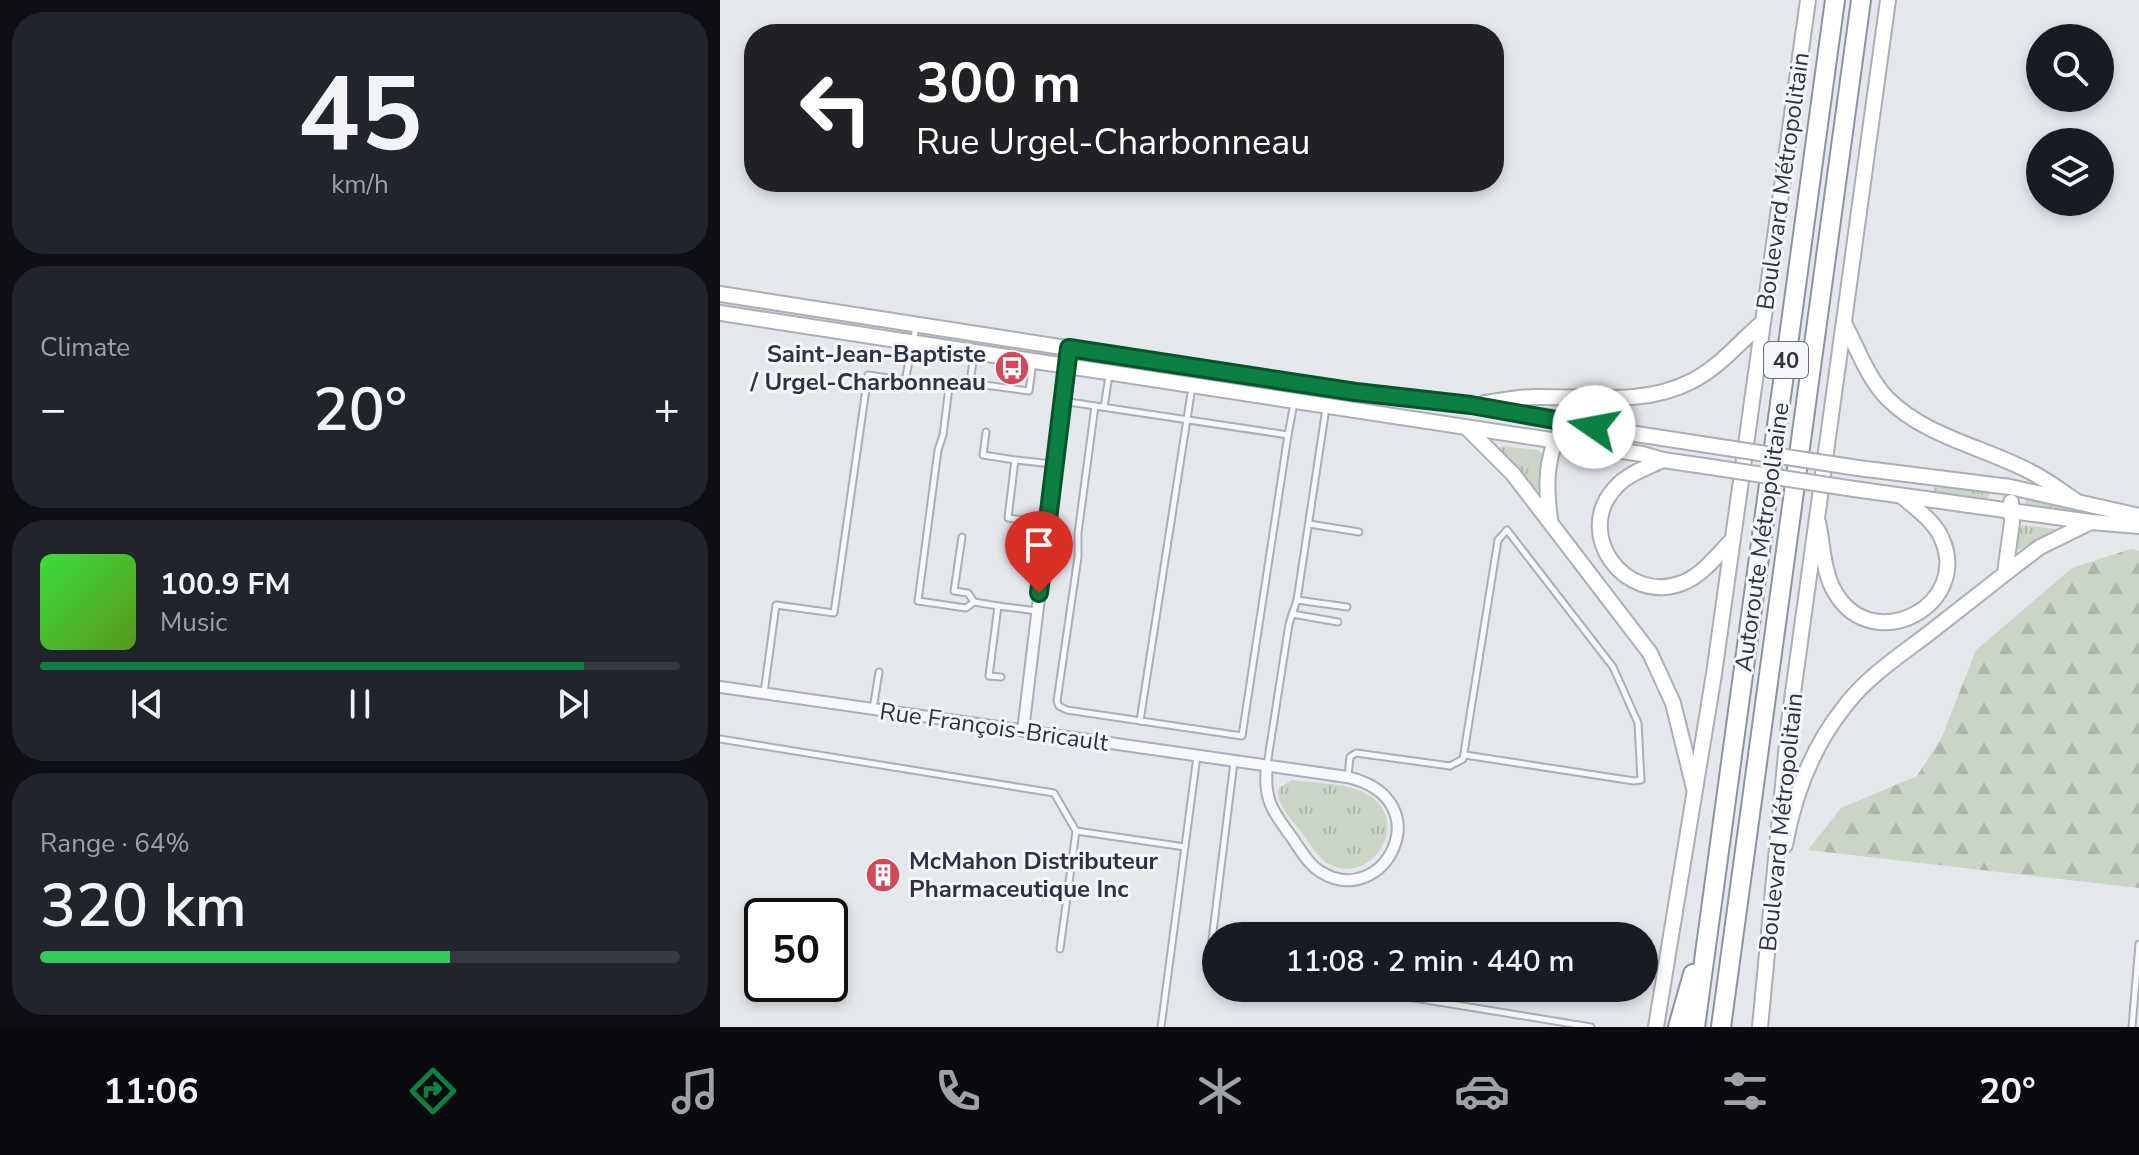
<!DOCTYPE html>
<meta charset="utf-8">
<style>
:root{--surface:#171b24;--page:#20242c;--text:#f1f3f6;--muted:#9ea1a6;--line:#363941;--accent:#0b8043}
body{margin:0;font-family:"Nunito Sans",sans-serif;background:var(--page);color:var(--text);height:100vh;display:flex;flex-direction:column;font-size:30px;white-space:nowrap}
*{box-sizing:border-box;margin:0}
p{font-size:26px;color:var(--muted)}
.icon{flex:none;width:44px;height:44px;fill:none;stroke:currentColor;stroke-width:2;stroke-linecap:round;stroke-linejoin:round}
.map{position:relative;flex:1;overflow:hidden}
.details{display:flex;flex-direction:column;gap:12px;padding:12px;background:#0d0f14;width:720px}
.details>*{flex:none}
.guide{position:absolute;left:24px;top:24px;width:760px;height:168px;border-radius:32px;box-shadow:0 4px 12px #0003;background:#202124;color:#fff;overflow:hidden}
.controls{position:absolute;left:1306px;top:24px;display:grid;gap:16px}
.controls a{display:grid;place-items:center;width:88px;height:88px;border-radius:50%;background:var(--surface);box-shadow:0 4px 12px #0003;font-size:40px}
.speed{position:absolute;left:24px;top:898px;display:flex;gap:16px;font-size:40px;font-weight:700;text-align:center}
.speed>*{display:grid;place-content:center;width:104px;height:104px;border-radius:50%;background:var(--surface);box-shadow:0 4px 12px #0003;line-height:1}
.speed .limit{border:4px solid #111;border-radius:12px;background:#fff;color:#111}
.pin{position:absolute;display:grid;place-items:center;width:68px;height:68px;color:#fff;margin:-82px -34px;border-radius:50% 50% 50% 0;rotate:-45deg;box-shadow:0 0 8px #0007}
.pin .icon{rotate:45deg}
.me{position:absolute;width:88px;margin:-44px;rotate:282deg;stroke-linejoin:round;filter:drop-shadow(0 0 6px #0008)}
.turn{display:flex;align-items:center;gap:28px;height:168px;padding:0 40px;font-size:36px}
.turn .icon{width:104px;height:104px;stroke-width:2.5}
.turn b{display:block;font-size:56px;line-height:68px}
.big{font-size:60px;font-weight:600;line-height:1.1}
.details .tile{flex:1;display:flex;flex-direction:column;justify-content:center;gap:12px;min-width:0;padding:0 28px;border-radius:32px;background:var(--page)}
.details .dial{align-items:center;gap:0}
.dial b{font-size:104px;line-height:1}
.song{display:flex;align-items:center;gap:24px}
.cover{width:96px;height:96px;border-radius:12px;background:linear-gradient(135deg,hsl(120 70% 55%),hsl(90 70% 35%))}
.played{height:8px;border-radius:4px;background:linear-gradient(90deg,var(--accent) 85%,var(--line) 85%)}
.keys{display:flex;justify-content:space-around;direction:ltr}
.heat{display:flex;justify-content:space-between;align-items:center;font-size:44px;direction:ltr}
.charge{height:12px;border-radius:6px;background:linear-gradient(90deg,#34c759 64%,var(--line) 0)}
.trip{position:absolute;left:482px;top:922px;width:456px;height:80px;border-radius:40px;background:var(--surface);box-shadow:0 4px 12px #0003;font-weight:600;line-height:80px;text-align:center}
.menu{display:flex;height:128px;justify-content:space-around;align-items:center;background:#090b0e;color:var(--muted)}
.menu .icon{width:56px;height:56px}
.menu .active{color:var(--accent)}
.menu b{font-size:36px;color:var(--text)}
main{display:flex;flex:1;min-height:0}
.map>svg:first-child{display:block}
.grass{fill:url(#grass-tufts)}
.forest{fill:url(#forest-firs)}
.lines{fill:none;stroke-linecap:round;stroke-linejoin:round}
.lane-casing{stroke:#a9aeb7;stroke-width:9}
.street-casing{stroke:#a9aeb7;stroke-width:14}
.secondary-casing{stroke:#a9aeb7;stroke-width:18}
.highway-casing{stroke:#8b94a3;stroke-width:22}
.lane{stroke:#f7f8fa;stroke-width:5}
.street{stroke:#f7f8fa;stroke-width:10}
.secondary{stroke:#fff;stroke-width:14}
.highway{stroke:#fff;stroke-width:18}
.secondary-bridge-casing{stroke:#a9aeb7;stroke-width:18;stroke-linecap:butt}
.secondary-bridge{stroke:#fff;stroke-width:14}
.route-casing{stroke:#07532c;stroke-width:20}
.route{stroke:#0b8043;stroke-width:14}
.labels{text-anchor:middle;stroke-width:6;stroke-linejoin:round;paint-order:stroke}
.shield{fill:#f4f6f9;stroke:#676e7b;stroke-width:2}
.shield-label{font-size:22px;font-weight:bold;fill:#2b3445}
.street-label{font-size:24px;fill:#2b3445;stroke:#f4f6f9}
.poi-label{font-size:24px;font-weight:bold;fill:#2b3445;stroke:#f4f6f9;text-anchor:end}
</style>
<main>
<section class="details">
<div class="tile dial"><b>45</b><p>km/h</p></div>
<div class="tile"><p>Climate</p>
<div class="heat"><a>−</a><b class="big">20°</b><a>+</a></div>
</div>
<div class="tile">
<div class="song"><i class="cover"></i><div><b>100.9 FM</b><p>Music</p></div></div>
<div class="played"></div>
<div class="keys"><svg class="icon" aria-label="previous" viewBox="0 0 24 24"><path d="M18 5L8 12l10 7zM5 5v14"/></svg><svg class="icon" aria-label="pause" viewBox="0 0 24 24"><path d="M8 5v14M16 5v14"/></svg><svg class="icon" aria-label="next" viewBox="0 0 24 24"><path d="M6 5l10 7-10 7zM19 5v14"/></svg></div>
</div>
<div class="tile"><p>Range · 64%</p><b class="big">320 km</b><div class="charge"></div></div>
</section>
<div class="map">
<svg width="1419" height="1027" viewBox="0 0 1419 1027">
<defs>
<pattern id="grass-tufts" width="24" height="20" patternUnits="userSpaceOnUse" patternTransform="scale(2)"><rect width="24" height="20" fill="#c9d6c5"/><path d="M3 7l-1-3M5 7V3M7 7l1-3M15 17l-1-3M17 17v-4M19 17l1-3" fill="none" stroke="#adb8ab"/></pattern>
<pattern id="forest-firs" width="22" height="20" patternUnits="userSpaceOnUse" patternTransform="scale(2)"><rect width="22" height="20" fill="#c9d6c5"/><path d="M5 1l3.5 6h-7zM16 11l3.5 6h-7z" fill="#adb8ab"/></pattern>
</defs>
<rect width="100%" height="100%" fill="#e4e7ec"/>
<g class="grass">
<path d="M 781,446 L 818,450 L 823,455 L 818,490 L 815,491 L 779,449 Z"/>
<path d="M 1215,484 L 1264,491 L 1269,493 L 1268,500 L 1214,492 Z"/>
<path d="M 1306,498 L 1363,511 L 1363,514 L 1305,505 Z"/>
<path d="M 1303,525 L 1336,529 L 1337,532 L 1298,550 L 1295,548 L 1298,528 Z"/>
<path d="M 572,780 C 595,784 629,782 650,796 C 692,824 650,888 607,863 C 596,856 588,840 580,830 C 571,818 555,804 559,788 Z"/>
</g>
<path class="forest" d="M 1411,549 L 1419,551 L 1419,888 L 1088,850 L 1121,808 L 1197,776 L 1222,737 L 1256,650 L 1352,568 Z"/>
<g class="lines">
<g class="lane-casing">
<g id="lane">
<path d="M 254,354 L 250,383 L 309,391 L 313,362"/>
<path d="M 185,381 L 196,327"/>
<path d="M 342,401 L 568,435 L 574,403"/>
<path d="M 375,406 L 358,533 L 358,557 L 337,701 L 339,706 L 347,710 L 522,736 L 568,435"/>
<path d="M 384,407 L 389,376"/>
<path d="M 266,432 L 263,455 L 295,460"/>
<path d="M 327,523 L 288,518 L 295,460 L 333,464"/>
<path d="M 589,524 L 639,532"/>
<path d="M 242,537 L 234,591 L 248,593 L 254,602 L 278,606"/>
<path d="M 577,600 L 627,607"/>
<path d="M 572,614 L 618,622"/>
<path d="M 281,677 L 269,676 L 278,606 L 317,611"/>
<path d="M 44,693 L 56,605 L 114,613 L 148,375 L 229,387 L 223,435 L 218,450 L 198,601 L 246,608 L 254,602"/>
<path d="M 153,709 L 159,672"/>
<path d="M 420,721 L 472,387"/>
<path d="M 0,739 L 334,793 L 356,831"/>
<path d="M 547,765 L 569,624 L 577,600 L 606,408"/>
<path d="M 628,776 L 630,757 L 636,753 L 730,766 L 743,759 L 778,540 L 787,530 L 893,667 L 918,723 L 921,780 L 914,781 L 745,755"/>
<path d="M 340,949 L 356,831 L 465,847"/>
<path d="M 496,966 L 489,964 L 514,762"/>
<path d="M 633,988 L 871,1027"/>
<path d="M 441,1027 L 477,756"/>
<path d="M 1412,1027 L 1419,944"/>
</g>
</g>
<g class="street-casing">
<g id="street">
<path d="M 0,687 L 627,777 C 723,799 664,911 601,872 C 589,865 581,851 573,839 C 554,813 543,801 547,766"/>
<path d="M 303,731 L 349,348"/>
</g>
</g>
<g class="secondary-casing">
<g id="secondary">
<path d="M 0,294 L 598,387 L 751,405 L 834,418 L 845,423 L 994,446"/>
<path d="M 0,313 L 922,454 L 943,460 L 991,467"/>
<path d="M 1124,323 C 1138,349 1147,377 1167,398 C 1204,436 1263,447 1309,471 C 1326,479 1341,491 1356,501"/>
<path d="M 765,403 C 781,401 798,397 814,397 C 866,396 925,406 972,381 C 1000,367 1020,341 1043,322"/>
<path d="M 748,429 L 793,474 L 930,653 L 953,703 L 974,788"/>
<path d="M 943,460 C 926,468 907,474 895,488 C 853,534 905,605 962,583 C 983,575 998,554 1013,539"/>
<path d="M 1138,468 L 1290,487 L 1419,516"/>
<path d="M 1134,489 L 1371,522 L 1419,526"/>
<path d="M 830,519 C 826,490 825,460 839,434"/>
<path d="M 1098,522 C 1103,545 1103,574 1116,594 C 1155,657 1253,604 1221,537 C 1214,521 1196,509 1183,497"/>
<path d="M 1285,573 L 1292,522 L 1291,502"/>
<path d="M 1065,845 C 1074,795 1093,746 1125,706 C 1147,677 1179,656 1208,634 C 1239,610 1269,586 1300,562 L 1320,547 L 1371,522"/>
<path d="M 936,1027 L 994,674 L 1088,0"/>
<path d="M 1040,1027 L 1069,722 L 1168,0"/>
</g>
</g>
<g class="highway-casing">
<g id="highway">
<path d="M 958,1027 L 973,974"/>
<path d="M 975,1027 L 1115,0"/>
<path d="M 1001,1027 L 1141,0"/>
</g>
</g>
<use href="#lane" class="lane"/>
<use href="#street" class="street"/>
<use href="#secondary" class="secondary"/>
<use href="#highway" class="highway"/>
<g class="secondary-bridge-casing">
<g id="secondary-bridge">
<path d="M 994,446 L 1138,468"/>
<path d="M 991,467 L 1134,489"/>
</g>
</g>
<use href="#secondary-bridge" class="secondary-bridge"/>
</g>
<g class="lines">
<g class="route-casing">
<path id="route" d="M 319,593 L 349,348 L 636,392 L 751,405 L 874,427"/>
</g>
<use href="#route" class="route"/>
</g>
<defs>
<g id="bus-disc" transform="scale(1.8)"><circle r="9.5" fill="#d1495b" stroke="#f4f6f9"/><path d="M-5-6H5V4H4V6H2V4H-2V6H-4V4H-5ZM-3.5-4V0h7V-4ZM-3.5 1.2v1.5H-2V1.2ZM2 1.2v1.5H3.5V1.2Z" fill="#fff"/></g>
<g id="building-disc" transform="scale(1.8)"><circle r="9.5" fill="#d1495b" stroke="#f4f6f9"/><path d="M-4-6H4V6H1V3H-1V6H-4ZM-2.5-4.3h1.7v1.8h-1.7ZM.8-4.3h1.7v1.8H.8ZM-2.5-1h1.7V.8h-1.7ZM.8-1h1.7V.8H.8Z" fill="#fff"/></g>
</defs>
<g fill-rule="evenodd">
<use href="#bus-disc" x="292" y="368"/>
<use href="#building-disc" x="163" y="875"/>
</g>
<g class="labels">
<rect class="shield" x="1044" y="342" width="44" height="36" rx="6"/>
<g class="shield-label">
<text x="1066" y="368">40</text>
</g>
<g class="street-label">
<text transform="translate(1063 181) rotate(-82)" y="8">Boulevard Métropolitain</text>
<text transform="translate(1042 537) rotate(-82)" y="8">Autoroute Métropolitaine</text>
<text transform="translate(274 727) rotate(8)" y="8">Rue François-Bricault</text>
<text transform="translate(1061 822) rotate(-84)" y="8">Boulevard Métropolitain</text>
</g>
<g class="poi-label">
<text x="266" y="362">Saint-Jean-Baptiste<tspan x="266" dy="28">/ Urgel-Charbonneau</tspan></text>
<text x="189" y="869" text-anchor="start">McMahon Distributeur<tspan x="189" dy="28">Pharmaceutique Inc</tspan></text>
</g>
</g>
</svg>
<div class="controls">
<a><svg class="icon" aria-label="search" viewBox="0 0 24 24"><circle cx="10" cy="10" r="6"/><path d="M15 15l6 6"/></svg></a>
<a><svg class="icon" aria-label="layers" viewBox="0 0 24 24"><path d="M12 4l9 5-9 5-9-5zM3 14l9 5 9-5"/></svg></a>
</div>
<div class="speed"><div class="limit">50</div></div>
<div class="pin" style="left:319px;top:593px;background:#d93025"><svg class="icon" aria-label="arrive" viewBox="0 0 24 24"><path d="M6 21V4h12l-3 4 3 4H6"/></svg></div>
<svg class="me" style="left:874px;top:427px" viewBox="-20 -20 40 40"><circle r="19" fill="#fff"/><path d="M0-13L10 11 0 6-10 11z" fill="#0b8043"/></svg>
<div class="trip">11:08 · 2 min · 440 m</div>
<div class="guide">
<div class="turn"><svg class="icon" aria-label="left" viewBox="0 0 24 24"><path d="M17 20v-9H6M10 6l-5 5 5 5"/></svg><div><b>300 m</b>Rue Urgel-Charbonneau</div></div>
</div>
</div>
</main>
<nav class="menu">
<b>11:06</b>
<svg class="icon active" aria-label="directions" viewBox="0 0 24 24"><path d="M12 3l9 9-9 9-9-9zM9 14v-3h6M13 9l2 2-2 2"/></svg>
<svg class="icon" aria-label="music" viewBox="0 0 24 24"><path d="M9 18V5l10-2v13"/><circle cx="6" cy="18" r="3"/><circle cx="16" cy="16" r="3"/></svg>
<svg class="icon" aria-label="phone" viewBox="0 0 24 24"><path d="M5 4h4l2 5-3 2q2 4 5 5l2-3 5 2v4C11 20 4 13 5 4z"/></svg>
<svg class="icon" aria-label="climate" viewBox="0 0 24 24"><path d="M12 3v18M4 7l16 10M4 17L20 7"/></svg>
<svg class="icon" aria-label="car" viewBox="0 0 24 24"><path d="M5 17H2v-5l4-1 3-4h7l3 4 3 1v5h-3M9 17h6M6 11h13"/><circle cx="7" cy="17" r="2"/><circle cx="17" cy="17" r="2"/></svg>
<svg class="icon" aria-label="filters" viewBox="0 0 24 24"><path d="M4 7h16M4 17h16"/><circle cx="9" cy="7" r="2"/><circle cx="15" cy="17" r="2"/></svg>
<b>20°</b>
</nav>
